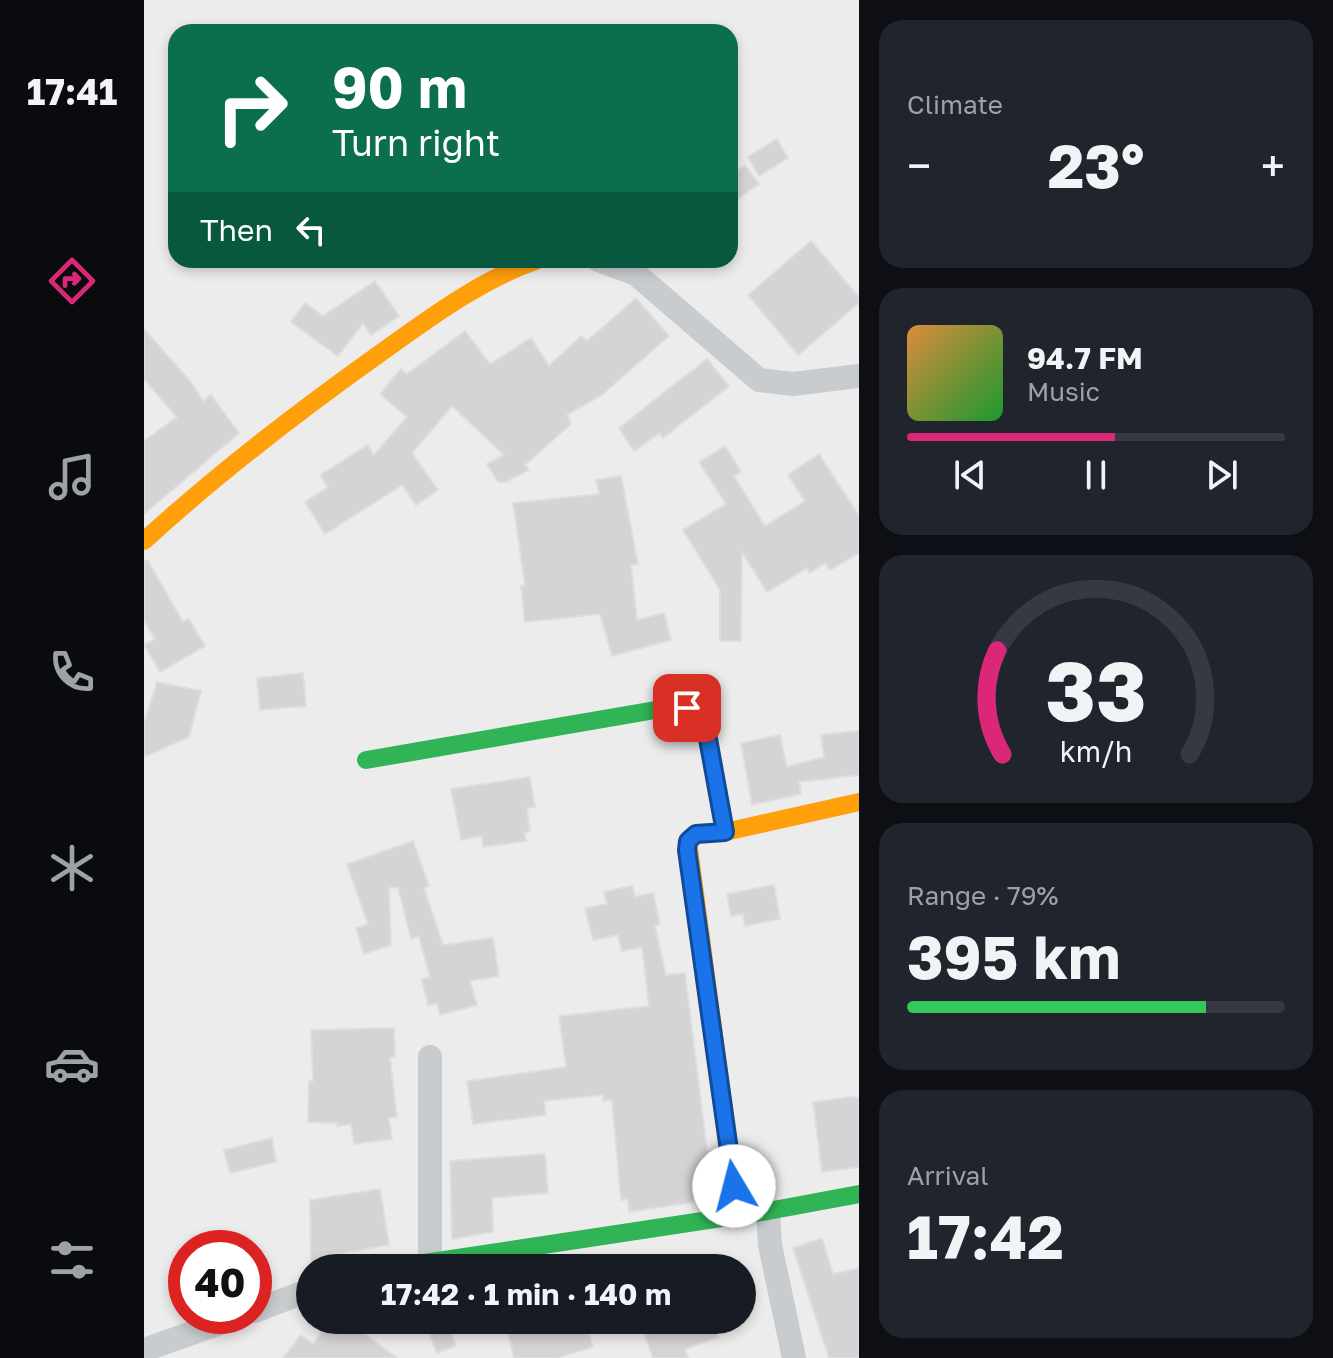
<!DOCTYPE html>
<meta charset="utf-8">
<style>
:root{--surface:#171b24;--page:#20242c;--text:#f1f3f6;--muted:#9ea1a6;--line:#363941;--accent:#db2777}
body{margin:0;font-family:"Golos Text",sans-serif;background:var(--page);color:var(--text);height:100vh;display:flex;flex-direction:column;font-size:30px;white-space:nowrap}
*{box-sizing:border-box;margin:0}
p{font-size:26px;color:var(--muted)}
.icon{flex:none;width:44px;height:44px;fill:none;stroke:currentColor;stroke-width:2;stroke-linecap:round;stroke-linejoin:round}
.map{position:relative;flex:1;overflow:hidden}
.side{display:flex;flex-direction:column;gap:20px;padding:20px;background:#0d0f14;width:474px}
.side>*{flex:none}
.top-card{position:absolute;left:24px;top:24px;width:570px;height:244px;border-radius:24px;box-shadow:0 4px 12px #0003;background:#0b6e4f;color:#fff;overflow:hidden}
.speed{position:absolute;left:24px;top:1230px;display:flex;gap:16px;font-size:40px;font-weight:700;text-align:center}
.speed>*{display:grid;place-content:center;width:104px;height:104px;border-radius:50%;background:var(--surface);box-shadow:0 4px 12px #0003;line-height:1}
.speed .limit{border:12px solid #d22;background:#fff;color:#111}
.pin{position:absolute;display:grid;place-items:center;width:68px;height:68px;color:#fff;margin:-34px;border-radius:16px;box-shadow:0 4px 12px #0006}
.me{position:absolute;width:88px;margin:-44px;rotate:352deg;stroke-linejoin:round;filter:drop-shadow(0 0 6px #0008)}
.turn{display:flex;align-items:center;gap:28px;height:168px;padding:0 32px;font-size:36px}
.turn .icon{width:104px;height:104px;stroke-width:2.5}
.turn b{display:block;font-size:56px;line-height:68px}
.then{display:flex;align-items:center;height:76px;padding:0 32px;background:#0003;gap:16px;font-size:30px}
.big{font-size:60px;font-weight:700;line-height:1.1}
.side .widget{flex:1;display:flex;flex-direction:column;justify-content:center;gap:12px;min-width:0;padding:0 28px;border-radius:24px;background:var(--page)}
.side .dial{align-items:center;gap:0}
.dial svg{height:208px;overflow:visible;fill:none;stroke:var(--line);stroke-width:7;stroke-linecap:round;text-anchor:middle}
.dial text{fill:var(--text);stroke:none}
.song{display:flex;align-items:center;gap:24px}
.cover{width:96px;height:96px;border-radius:12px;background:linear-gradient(135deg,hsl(30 70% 55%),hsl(130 70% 35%))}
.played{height:8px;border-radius:4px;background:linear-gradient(90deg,var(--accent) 55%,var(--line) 55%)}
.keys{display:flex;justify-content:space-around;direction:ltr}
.heat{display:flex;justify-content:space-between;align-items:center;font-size:44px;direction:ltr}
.charge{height:12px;border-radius:6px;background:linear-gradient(90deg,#34c759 79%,var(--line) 0)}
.trip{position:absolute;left:152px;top:1254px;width:460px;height:80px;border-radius:40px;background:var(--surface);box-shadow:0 4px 12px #0003;font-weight:700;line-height:80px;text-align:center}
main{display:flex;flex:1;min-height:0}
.menu{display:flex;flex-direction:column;width:144px;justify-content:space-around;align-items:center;background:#090b0e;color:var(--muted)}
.menu .icon{width:56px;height:56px}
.menu .current{color:var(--accent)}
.menu b{font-size:36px;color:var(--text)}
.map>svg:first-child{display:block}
.building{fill:#d4d4d7;stroke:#dededf;stroke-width:2}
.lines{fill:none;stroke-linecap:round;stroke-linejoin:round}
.street{stroke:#c8ccce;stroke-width:24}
.fast{stroke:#30b455;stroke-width:18}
.slow{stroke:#ff9f0a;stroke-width:18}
.route-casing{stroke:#114b97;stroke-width:20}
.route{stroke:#1a73e8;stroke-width:14}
</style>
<main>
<nav class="menu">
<b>17:41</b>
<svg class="icon current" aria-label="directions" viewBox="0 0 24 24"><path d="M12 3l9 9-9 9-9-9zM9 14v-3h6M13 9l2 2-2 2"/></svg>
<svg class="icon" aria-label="music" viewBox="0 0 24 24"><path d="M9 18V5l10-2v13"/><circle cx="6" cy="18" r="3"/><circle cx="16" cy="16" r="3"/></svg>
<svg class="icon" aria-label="phone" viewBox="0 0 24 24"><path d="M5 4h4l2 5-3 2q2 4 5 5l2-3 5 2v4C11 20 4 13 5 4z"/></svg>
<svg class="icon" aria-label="climate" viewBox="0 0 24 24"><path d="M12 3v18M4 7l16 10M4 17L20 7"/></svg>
<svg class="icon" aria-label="car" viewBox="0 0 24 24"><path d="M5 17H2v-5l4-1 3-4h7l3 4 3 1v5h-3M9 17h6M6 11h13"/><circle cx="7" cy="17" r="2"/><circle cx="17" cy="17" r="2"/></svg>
<svg class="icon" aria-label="filters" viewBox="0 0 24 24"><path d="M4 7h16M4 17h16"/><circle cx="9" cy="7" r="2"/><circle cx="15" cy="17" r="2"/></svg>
</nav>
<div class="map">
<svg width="715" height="1358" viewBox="0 0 715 1358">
<rect width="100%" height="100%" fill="#edecec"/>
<g class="building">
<path d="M 633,139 L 644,158 L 615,176 L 604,157 Z"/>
<path d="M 601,165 L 615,184 L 586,204 L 586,176 Z"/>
<path d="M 667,241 L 715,297 L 715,303 L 654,355 L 604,295 Z"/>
<path d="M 231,281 L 255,316 L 227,335 L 219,323 L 194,356 L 147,322 L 161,303 L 179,316 Z"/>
<path d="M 492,298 L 525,336 L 458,395 L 423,415 L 427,424 L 381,465 L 385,470 L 362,482 L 354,482 L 343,464 L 360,455 L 308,406 L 268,453 L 294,490 L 272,505 L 258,485 L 181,534 L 161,502 L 184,487 L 176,475 L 224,445 L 230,455 L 263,417 L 236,394 L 257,369 L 263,374 L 321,331 L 346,364 L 387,338 L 405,366 L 437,336 L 443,341 Z"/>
<path d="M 0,329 L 48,383 L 59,401 L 67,395 L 95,433 L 0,514 L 0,441 L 33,417 L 0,379 Z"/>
<path d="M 563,359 L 585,386 L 519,438 L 516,433 L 490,451 L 475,428 Z"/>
<path d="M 581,446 L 597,472 L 590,476 L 621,526 L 661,501 L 644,475 L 675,454 L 715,516 L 715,553 L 686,570 L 681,563 L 666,573 L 663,568 L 623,592 L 598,552 L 597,641 L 576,641 L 576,590 L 539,530 L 582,504 L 555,462 Z"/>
<path d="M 477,476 L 494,564 L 487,565 L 493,620 L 520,613 L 527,640 L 468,656 L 456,614 L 381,622 L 377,586 L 381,586 L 369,503 L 455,494 L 452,480 Z"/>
<path d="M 0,560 L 4,561 L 39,622 L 45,619 L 61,646 L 16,672 L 0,645 L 11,639 L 0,620 Z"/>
<path d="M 159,673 L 162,706 L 116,710 L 113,678 Z"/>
<path d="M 13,682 L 57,691 L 45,737 L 0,757 L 0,724 Z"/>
<path d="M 715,731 L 715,775 L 655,782 L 657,794 L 608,805 L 597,743 L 636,735 L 643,767 L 680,757 L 677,735 Z"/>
<path d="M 386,777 L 391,807 L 383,808 L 386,831 L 380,833 L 382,841 L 339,847 L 338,836 L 317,840 L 307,789 Z"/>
<path d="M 269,841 L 285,886 L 280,888 L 299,945 L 349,938 L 355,976 L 326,981 L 333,1005 L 296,1015 L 293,1003 L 284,1005 L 278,979 L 286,977 L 275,936 L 267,939 L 254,887 L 245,888 L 247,945 L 220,954 L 212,928 L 224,924 L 203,864 Z"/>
<path d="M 630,885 L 636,919 L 601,926 L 599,914 L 587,916 L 583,894 Z"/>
<path d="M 488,886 L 491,897 L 509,893 L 516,924 L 511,926 L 522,975 L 541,973 L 569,1199 L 485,1212 L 484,1199 L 477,1200 L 468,1100 L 459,1101 L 459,1095 L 400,1101 L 402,1115 L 329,1124 L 323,1081 L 422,1067 L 415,1016 L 505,1006 L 498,947 L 478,951 L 474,935 L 449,940 L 441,908 L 463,904 L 460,892 Z"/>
<path d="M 250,1028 L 251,1057 L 246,1058 L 253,1117 L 245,1118 L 248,1139 L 210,1144 L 207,1124 L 193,1126 L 193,1123 L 164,1122 L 165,1081 L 169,1081 L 167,1030 Z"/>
<path d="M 706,1097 L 715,1098 L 715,1167 L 678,1172 L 669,1102 Z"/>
<path d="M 128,1138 L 132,1162 L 86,1173 L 80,1150 Z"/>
<path d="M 401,1154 L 404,1193 L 348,1198 L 349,1232 L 308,1239 L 306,1161 Z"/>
<path d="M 236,1189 L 245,1245 L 185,1255 L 186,1268 L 167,1268 L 166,1200 Z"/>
<path d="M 678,1238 L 689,1274 L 715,1268 L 715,1358 L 685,1358 L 649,1248 Z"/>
<path d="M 187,1320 L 202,1320 L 253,1358 L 139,1358 L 157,1335 L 169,1344 Z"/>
<path d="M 361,1320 L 441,1320 L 449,1347 L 412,1358 L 370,1358 Z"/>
<path d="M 500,1320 L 568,1320 L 574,1337 L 541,1349 L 544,1358 L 509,1358 L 498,1328 L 502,1326 Z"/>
<path d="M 303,1323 L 312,1346 L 293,1353 L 284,1330 Z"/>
</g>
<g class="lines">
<g class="street">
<path d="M 454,260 L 492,274 L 615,380 L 649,384 L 715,376"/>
<path d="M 286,1057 L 286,1261"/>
<path d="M 624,1211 L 626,1245 L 650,1358"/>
<path d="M 110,1311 L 166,1290"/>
<path d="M 0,1350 L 96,1316"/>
</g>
<g class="fast">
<path d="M 222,760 L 523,708 L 552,711 L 562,728 L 581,832"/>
<path d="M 247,1268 L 624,1211 L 715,1194"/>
</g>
<g class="slow">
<path d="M 0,541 C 75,472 155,411 238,352 C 287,317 336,280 394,260"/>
<path d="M 594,1215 L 544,841 L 552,834 L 581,832 L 715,802"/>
</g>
</g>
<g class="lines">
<g class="route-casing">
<path id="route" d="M 543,708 L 552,711 L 562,728 L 581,832 L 552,834 L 544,841 L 543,850 L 590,1186"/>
</g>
<use href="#route" class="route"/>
</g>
</svg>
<div class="speed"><div class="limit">40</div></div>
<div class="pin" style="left:543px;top:708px;background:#d93025"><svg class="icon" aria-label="arrive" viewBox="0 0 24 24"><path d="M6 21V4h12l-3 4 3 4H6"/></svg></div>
<svg class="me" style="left:590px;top:1186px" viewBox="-20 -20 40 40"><circle r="19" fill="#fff"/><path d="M0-13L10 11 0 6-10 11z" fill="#1a73e8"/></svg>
<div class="trip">17:42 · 1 min · 140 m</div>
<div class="top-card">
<div class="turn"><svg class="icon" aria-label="right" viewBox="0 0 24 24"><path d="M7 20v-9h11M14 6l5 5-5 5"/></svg><div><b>90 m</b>Turn right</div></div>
<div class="then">Then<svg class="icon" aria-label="left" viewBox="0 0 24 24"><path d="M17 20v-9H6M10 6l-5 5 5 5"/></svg></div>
</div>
</div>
<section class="side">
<div class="widget"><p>Climate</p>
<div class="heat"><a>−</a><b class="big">23°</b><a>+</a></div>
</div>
<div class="widget">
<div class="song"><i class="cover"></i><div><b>94.7 FM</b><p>Music</p></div></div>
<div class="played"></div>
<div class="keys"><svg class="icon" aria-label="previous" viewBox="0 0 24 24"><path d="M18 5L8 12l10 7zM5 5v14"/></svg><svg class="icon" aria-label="pause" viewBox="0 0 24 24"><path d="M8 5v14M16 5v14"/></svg><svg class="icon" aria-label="next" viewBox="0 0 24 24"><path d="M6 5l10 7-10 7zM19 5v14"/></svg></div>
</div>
<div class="widget dial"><svg viewBox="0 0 100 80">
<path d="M14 69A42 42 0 1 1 86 69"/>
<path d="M14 69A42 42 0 0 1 12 29" stroke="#db2777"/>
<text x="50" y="56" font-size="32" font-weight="700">33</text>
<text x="50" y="72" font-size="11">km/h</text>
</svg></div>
<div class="widget"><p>Range · 79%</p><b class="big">395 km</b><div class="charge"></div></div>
<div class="widget"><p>Arrival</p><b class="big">17:42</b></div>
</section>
</main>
